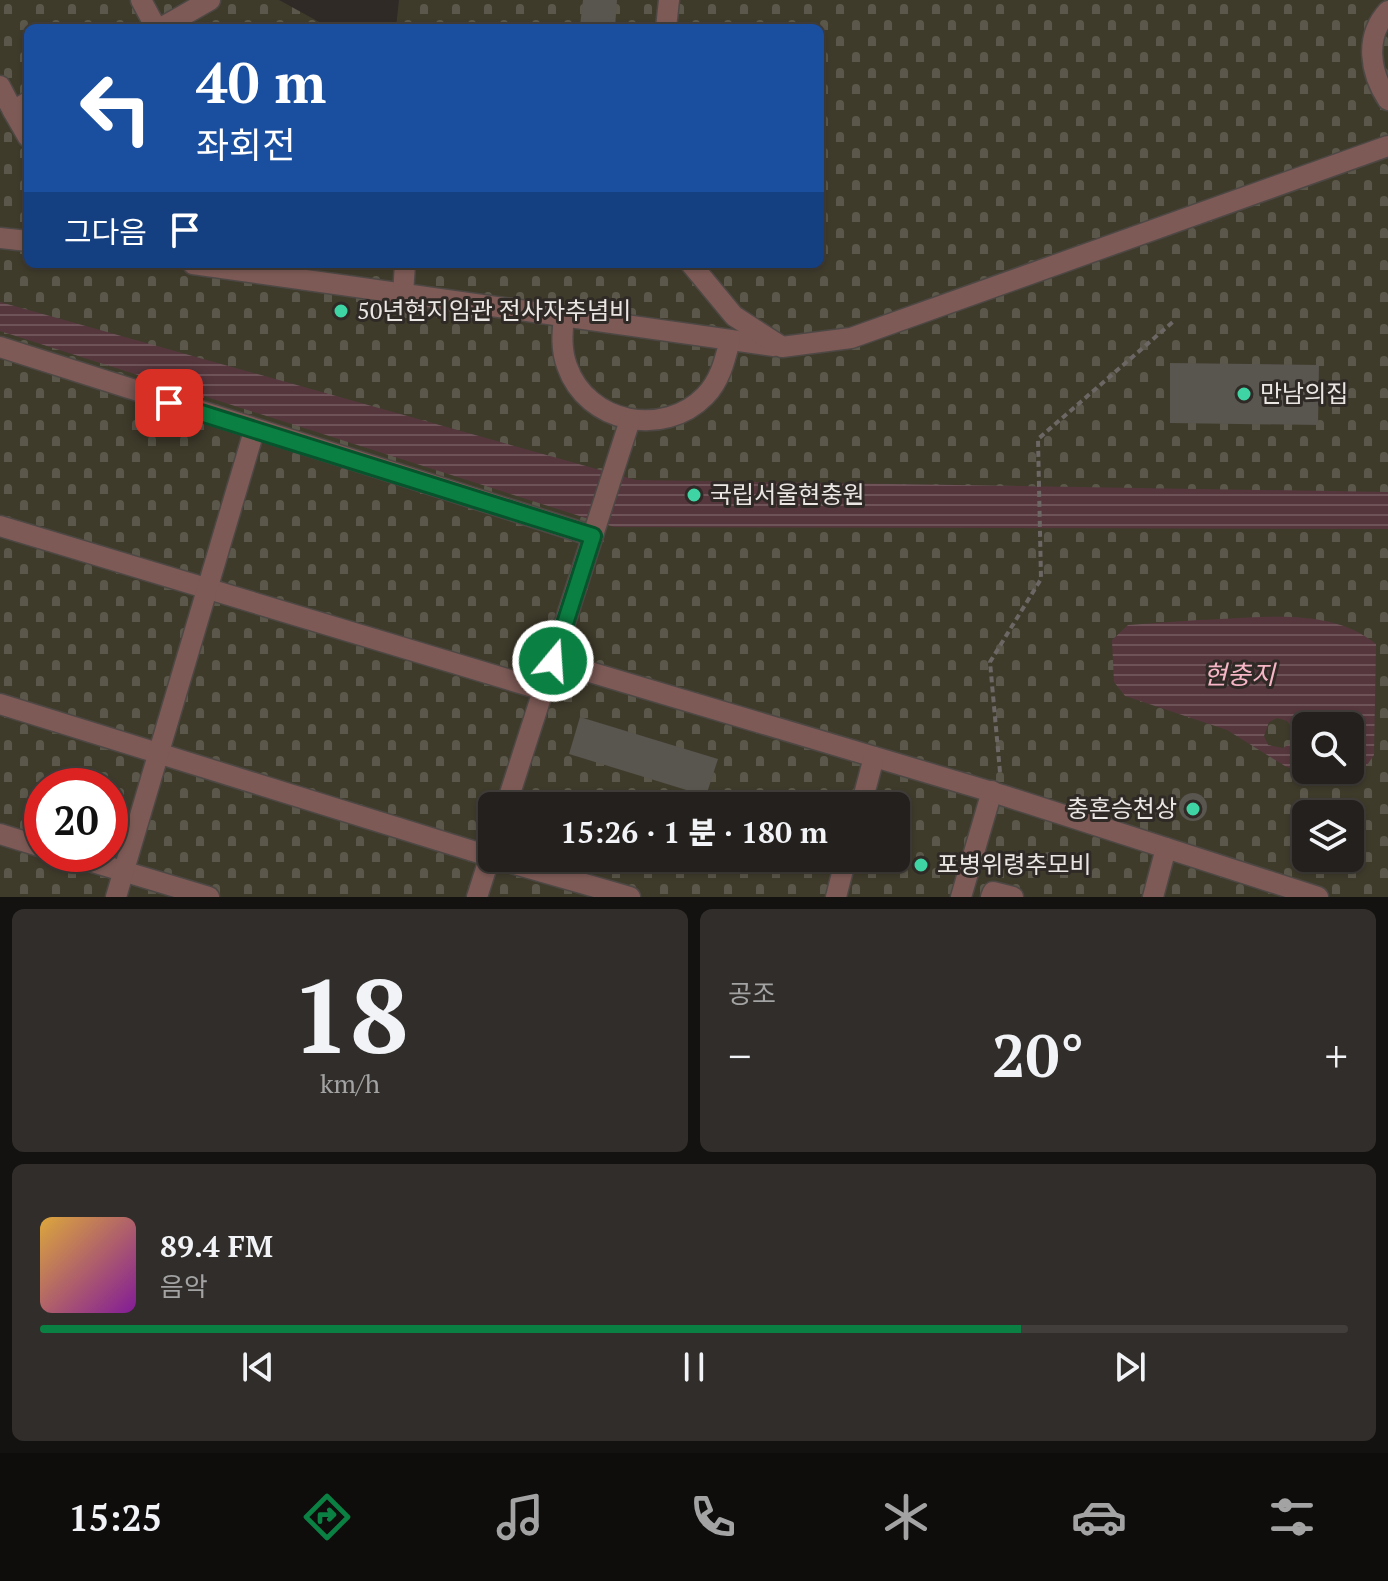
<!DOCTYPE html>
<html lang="ko">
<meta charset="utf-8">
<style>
:root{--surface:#24201d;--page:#302d2a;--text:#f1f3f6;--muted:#a3a3a4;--line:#413e3b;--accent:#0b8043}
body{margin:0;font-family:"PT Serif","Noto Sans KR",serif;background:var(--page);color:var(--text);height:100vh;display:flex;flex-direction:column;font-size:30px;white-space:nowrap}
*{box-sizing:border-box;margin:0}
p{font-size:26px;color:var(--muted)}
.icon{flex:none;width:44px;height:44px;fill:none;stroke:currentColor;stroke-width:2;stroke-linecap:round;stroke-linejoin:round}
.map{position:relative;height:897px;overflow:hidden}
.side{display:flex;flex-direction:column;gap:12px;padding:12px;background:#141210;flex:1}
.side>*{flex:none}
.hud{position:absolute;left:24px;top:24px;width:800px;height:244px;border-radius:12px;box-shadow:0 2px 6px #0004,0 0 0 2px var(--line);background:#1a4fa0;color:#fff;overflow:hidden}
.fabs{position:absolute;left:1292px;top:712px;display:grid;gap:16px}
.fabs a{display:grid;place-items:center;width:72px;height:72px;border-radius:12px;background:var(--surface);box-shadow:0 2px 6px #0004,0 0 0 2px var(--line);font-size:40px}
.speed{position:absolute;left:24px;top:768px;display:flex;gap:16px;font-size:40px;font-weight:700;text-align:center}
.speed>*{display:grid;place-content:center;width:104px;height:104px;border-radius:50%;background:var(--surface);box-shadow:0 2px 6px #0004,0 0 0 2px var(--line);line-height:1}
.speed .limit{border:12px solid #d22;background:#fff;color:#111}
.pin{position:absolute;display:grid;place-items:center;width:68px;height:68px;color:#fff;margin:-34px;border-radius:16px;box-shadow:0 4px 12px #0006}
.me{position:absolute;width:88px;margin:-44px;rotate:18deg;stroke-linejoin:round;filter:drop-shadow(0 0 6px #0008)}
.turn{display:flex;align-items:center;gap:28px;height:168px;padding:0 40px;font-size:36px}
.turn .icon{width:104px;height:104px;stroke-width:2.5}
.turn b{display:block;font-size:56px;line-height:68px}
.then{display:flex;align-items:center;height:76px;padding:0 40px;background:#0003;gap:16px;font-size:30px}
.big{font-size:60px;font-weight:800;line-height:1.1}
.side .tile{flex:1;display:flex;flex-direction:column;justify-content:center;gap:12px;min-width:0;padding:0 28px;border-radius:12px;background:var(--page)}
.side .dial{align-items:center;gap:0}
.dial b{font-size:104px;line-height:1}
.song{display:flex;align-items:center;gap:24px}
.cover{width:96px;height:96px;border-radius:12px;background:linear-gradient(135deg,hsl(40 70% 55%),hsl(290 70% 35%))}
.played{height:8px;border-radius:4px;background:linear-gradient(90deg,var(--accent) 75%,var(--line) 75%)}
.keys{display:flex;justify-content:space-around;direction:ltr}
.heat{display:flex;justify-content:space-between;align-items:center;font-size:44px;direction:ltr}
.side .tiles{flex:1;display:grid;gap:12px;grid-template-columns:1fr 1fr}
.tile:last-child{grid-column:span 2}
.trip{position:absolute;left:478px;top:792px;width:432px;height:80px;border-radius:12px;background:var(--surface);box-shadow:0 2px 6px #0004,0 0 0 2px var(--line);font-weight:800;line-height:80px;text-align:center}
.tab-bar{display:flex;height:128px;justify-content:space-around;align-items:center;background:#0e0d0c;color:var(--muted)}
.tab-bar .icon{width:56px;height:56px}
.tab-bar .selected{color:var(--accent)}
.tab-bar b{font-size:36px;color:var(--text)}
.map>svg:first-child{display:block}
.cemetery{fill:url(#cemetery-stones);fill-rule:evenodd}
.water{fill:url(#water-rules);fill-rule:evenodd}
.building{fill:#59554f}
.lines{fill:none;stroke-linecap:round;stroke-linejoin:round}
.minor-casing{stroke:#4e4845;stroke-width:23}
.path{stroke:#6c6764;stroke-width:4;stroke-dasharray:6 4;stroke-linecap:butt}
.minor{stroke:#7d5a56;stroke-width:20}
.route-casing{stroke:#07532c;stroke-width:20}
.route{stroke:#0b8043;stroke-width:14}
.poi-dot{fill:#3ed4a3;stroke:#302a27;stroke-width:3}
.labels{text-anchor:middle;stroke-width:6;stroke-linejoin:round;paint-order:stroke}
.poi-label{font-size:24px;fill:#eae6e4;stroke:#302a27;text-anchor:start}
.water-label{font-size:26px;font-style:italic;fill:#f6b6c5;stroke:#302a27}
</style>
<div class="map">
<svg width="1388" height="897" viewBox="0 0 1388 897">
<defs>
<pattern id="cemetery-stones" width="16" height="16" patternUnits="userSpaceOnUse" patternTransform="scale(2)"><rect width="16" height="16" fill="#3f3b2b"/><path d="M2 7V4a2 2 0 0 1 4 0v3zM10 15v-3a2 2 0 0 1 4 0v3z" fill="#5b574a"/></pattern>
<pattern id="water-rules" width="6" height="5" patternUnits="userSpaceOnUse" patternTransform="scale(2)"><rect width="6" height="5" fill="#55363d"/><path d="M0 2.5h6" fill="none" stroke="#6e5359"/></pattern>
</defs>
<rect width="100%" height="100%" fill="#302a27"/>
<path class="cemetery" d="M 0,0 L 279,0 L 330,28 L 28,28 L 28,264 L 820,264 L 820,28 L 396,28 L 399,0 L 1388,0 L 1388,897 L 0,897 ZM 1306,726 L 1350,726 L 1350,770 L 1306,770 ZM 42,786 L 110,786 L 110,854 L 42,854 ZM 492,806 L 896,806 L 896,858 L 492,858 ZM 1306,814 L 1350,814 L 1350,858 L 1306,858 Z"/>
<g class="water">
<path d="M 0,302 L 636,480 L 1388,492 L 1388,529 L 614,527 L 0,331 Z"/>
<path d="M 1199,620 C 1256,619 1328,605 1376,644 L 1374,755 L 1356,781 L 1321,783 L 1285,766 L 1227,730 L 1125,696 L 1114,682 L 1112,640 L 1128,625 ZM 1277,718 L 1287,721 L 1293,728 L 1291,743 L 1283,748 L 1268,745 L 1264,736 L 1269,722 ZM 1306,726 L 1350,726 L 1350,770 L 1306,770 Z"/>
</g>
<g class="building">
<path d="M 583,0 L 617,0 L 615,28 L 580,26 Z"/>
<path d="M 1170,363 L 1319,365 L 1318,425 L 1170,423 Z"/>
<path d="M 580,717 L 718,759 L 706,796 L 569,754 Z"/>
<circle cx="1193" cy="807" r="14"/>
</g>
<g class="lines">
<g class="minor-casing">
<g id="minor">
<path d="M 141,0 L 156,28"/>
<path d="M 1388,11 C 1364,37 1370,73 1388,100"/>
<path d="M 161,28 L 210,0"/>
<path d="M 666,28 L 669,0"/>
<path d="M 0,86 L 13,111"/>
<path d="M 28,102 L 13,111 L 28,137"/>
<path d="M 0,238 L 28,241"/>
<path d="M 193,264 L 774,346"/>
<path d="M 691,264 L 734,316 L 782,347 L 851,338 L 1388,146"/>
<path d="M 403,294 L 405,264"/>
<path d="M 564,317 C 562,334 561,350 567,366 C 587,424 664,438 705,396 C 720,381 725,360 730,340"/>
<path d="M 0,347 L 593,536"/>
<path d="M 0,526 L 543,690"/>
<path d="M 553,661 L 1002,795 L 1318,897"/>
<path d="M 0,704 L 492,857"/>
<path d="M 506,806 L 630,420"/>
<path d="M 861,806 L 874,757"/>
<path d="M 0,834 L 42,847"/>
<path d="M 66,854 L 209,897"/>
<path d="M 494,858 L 630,897"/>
<path d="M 116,897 L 254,431"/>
<path d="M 477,897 L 492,850"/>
<path d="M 836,897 L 846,858"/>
<path d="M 961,897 L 992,791"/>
<path d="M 991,897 L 993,892 L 1013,897"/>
<path d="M 1153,897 L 1166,848"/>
</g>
</g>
<path class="path" d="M 1000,772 L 990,662 L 1041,579 L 1038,439 L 1175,320"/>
<use href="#minor" class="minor"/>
</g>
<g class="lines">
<g class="route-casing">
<path id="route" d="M 169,403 L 593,536 L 553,661"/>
</g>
<use href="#route" class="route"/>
</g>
<g class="poi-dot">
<circle cx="341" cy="311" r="8"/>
<circle cx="1244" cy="394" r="8"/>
<circle cx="694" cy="495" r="8"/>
<circle cx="1193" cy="809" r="8"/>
<circle cx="921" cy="865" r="8"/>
</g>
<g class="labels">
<g class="poi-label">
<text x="357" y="319">50년현지임관 전사자추념비</text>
<text x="1260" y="402">만남의집</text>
<text x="710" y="503">국립서울현충원</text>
<text x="1177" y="817" text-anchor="end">충혼승천상</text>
<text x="937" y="873">포병위령추모비</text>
</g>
<g class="water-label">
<text x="1239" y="684">현충지</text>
</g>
</g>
</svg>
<div class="fabs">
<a><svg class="icon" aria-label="search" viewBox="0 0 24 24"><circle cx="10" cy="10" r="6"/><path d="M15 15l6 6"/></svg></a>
<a><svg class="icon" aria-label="layers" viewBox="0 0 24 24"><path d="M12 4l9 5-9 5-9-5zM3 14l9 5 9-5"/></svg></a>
</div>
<div class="speed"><div class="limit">20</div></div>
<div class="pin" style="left:169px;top:403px;background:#d93025"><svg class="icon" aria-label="arrive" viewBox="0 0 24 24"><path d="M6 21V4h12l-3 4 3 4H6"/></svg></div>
<svg class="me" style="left:553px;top:661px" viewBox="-20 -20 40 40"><circle r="17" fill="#0b8043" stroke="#fff" stroke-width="3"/><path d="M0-11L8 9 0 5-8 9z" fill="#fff"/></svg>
<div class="trip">15:26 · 1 분 · 180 m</div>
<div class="hud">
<div class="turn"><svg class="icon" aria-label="left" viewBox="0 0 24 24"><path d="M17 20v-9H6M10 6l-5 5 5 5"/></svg><div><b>40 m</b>좌회전</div></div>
<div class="then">그다음<svg class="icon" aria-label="arrive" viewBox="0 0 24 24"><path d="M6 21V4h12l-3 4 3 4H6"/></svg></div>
</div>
</div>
<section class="side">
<div class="tiles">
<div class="tile dial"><b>18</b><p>km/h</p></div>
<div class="tile"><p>공조</p>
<div class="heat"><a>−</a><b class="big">20°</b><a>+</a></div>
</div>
<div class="tile">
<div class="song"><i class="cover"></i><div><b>89.4 FM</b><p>음악</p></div></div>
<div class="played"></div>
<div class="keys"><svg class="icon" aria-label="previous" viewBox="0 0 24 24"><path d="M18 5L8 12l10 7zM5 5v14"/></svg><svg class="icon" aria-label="pause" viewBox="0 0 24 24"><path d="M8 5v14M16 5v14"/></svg><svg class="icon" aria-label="next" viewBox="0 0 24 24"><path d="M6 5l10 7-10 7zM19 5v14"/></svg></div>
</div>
</div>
</section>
<nav class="tab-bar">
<b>15:25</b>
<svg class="icon selected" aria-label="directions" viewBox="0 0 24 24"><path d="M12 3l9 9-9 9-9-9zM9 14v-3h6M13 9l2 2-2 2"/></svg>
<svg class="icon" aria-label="music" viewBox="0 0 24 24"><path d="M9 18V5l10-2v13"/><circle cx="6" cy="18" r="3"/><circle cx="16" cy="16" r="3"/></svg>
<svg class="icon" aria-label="phone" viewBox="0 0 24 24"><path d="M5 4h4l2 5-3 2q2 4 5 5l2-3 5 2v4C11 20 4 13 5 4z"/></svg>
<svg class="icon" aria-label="climate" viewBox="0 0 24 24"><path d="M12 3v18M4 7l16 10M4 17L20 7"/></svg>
<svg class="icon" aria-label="car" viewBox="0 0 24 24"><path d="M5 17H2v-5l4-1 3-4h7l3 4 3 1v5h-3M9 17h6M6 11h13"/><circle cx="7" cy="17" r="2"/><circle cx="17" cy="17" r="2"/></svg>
<svg class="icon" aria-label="filters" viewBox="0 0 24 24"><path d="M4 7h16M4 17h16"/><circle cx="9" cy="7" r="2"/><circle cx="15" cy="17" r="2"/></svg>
</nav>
